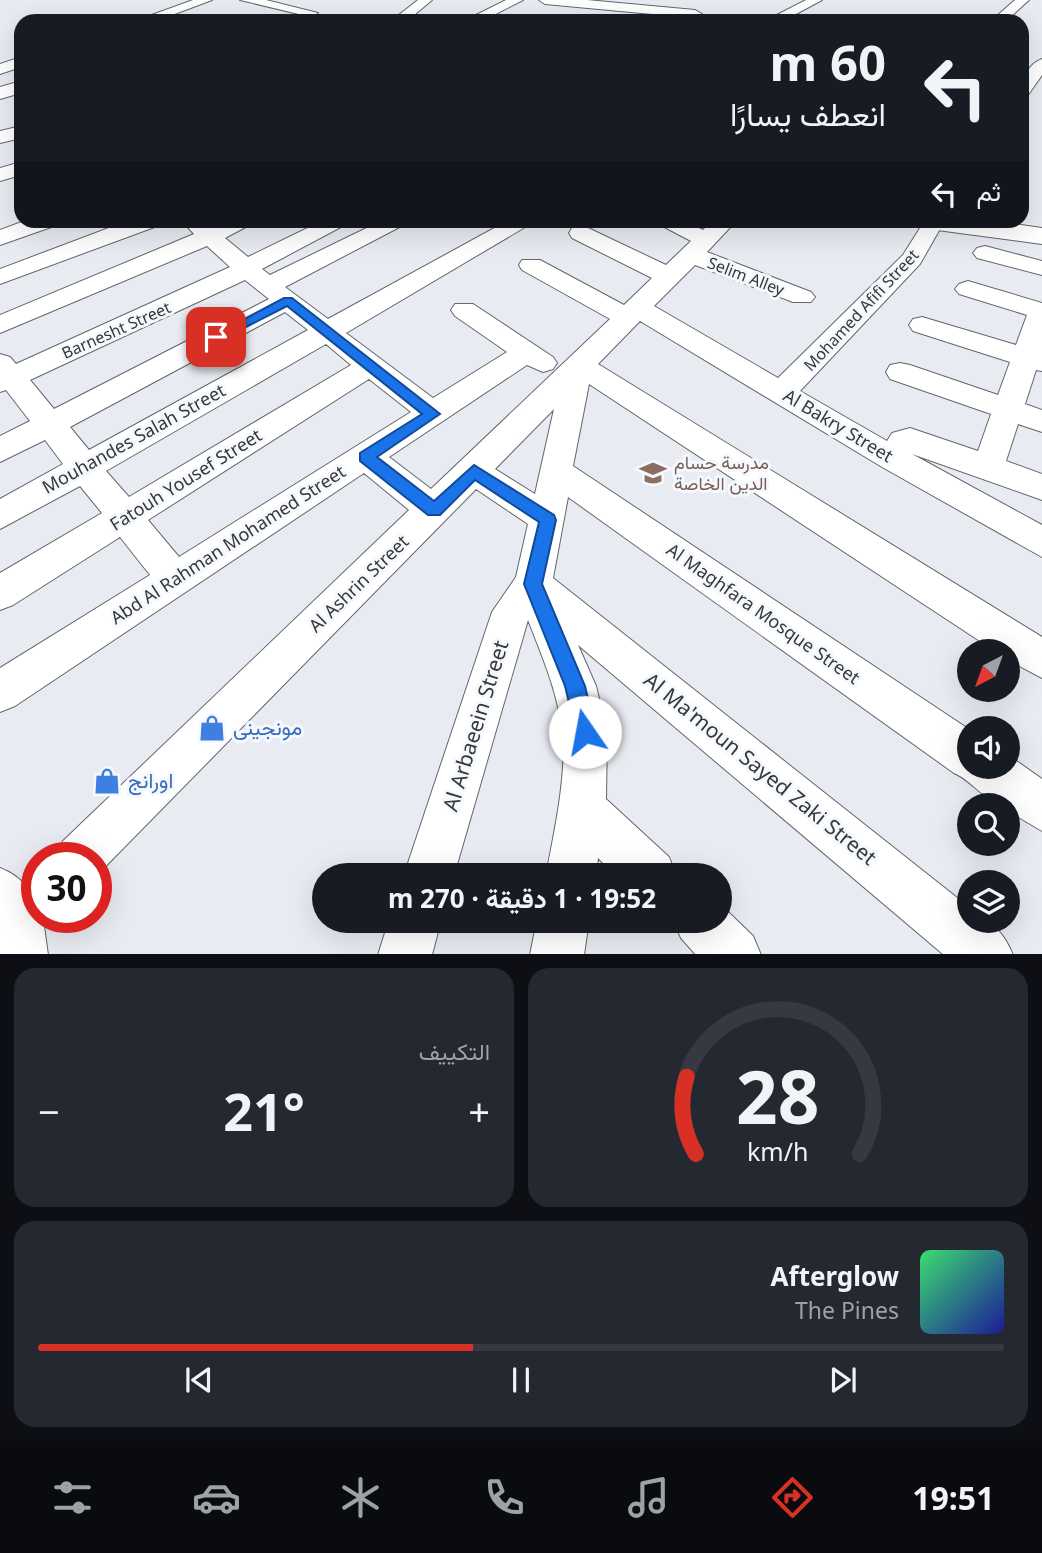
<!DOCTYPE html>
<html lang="ar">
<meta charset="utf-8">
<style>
:root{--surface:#171b24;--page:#242831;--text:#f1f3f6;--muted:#9ea1a6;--line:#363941;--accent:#d93025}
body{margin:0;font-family:"Noto Sans",Vazirmatn,sans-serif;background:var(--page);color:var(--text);direction:rtl;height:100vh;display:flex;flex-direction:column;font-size:26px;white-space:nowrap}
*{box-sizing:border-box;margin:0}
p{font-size:23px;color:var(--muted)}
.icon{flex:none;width:38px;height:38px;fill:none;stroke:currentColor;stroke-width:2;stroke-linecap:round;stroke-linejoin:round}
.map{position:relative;height:954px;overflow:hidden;direction:ltr}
.sheet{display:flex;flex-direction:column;gap:14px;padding:14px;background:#0d0f14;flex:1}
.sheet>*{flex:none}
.guide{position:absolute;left:14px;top:14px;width:1015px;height:214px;border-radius:21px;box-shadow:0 7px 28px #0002;direction:rtl;background:#171b24;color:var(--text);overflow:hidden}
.needle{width:46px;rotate:221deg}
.controls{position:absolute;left:957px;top:639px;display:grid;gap:14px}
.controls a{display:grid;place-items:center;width:63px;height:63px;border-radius:50%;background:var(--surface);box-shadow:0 7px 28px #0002;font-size:35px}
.speed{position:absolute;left:21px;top:842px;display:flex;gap:14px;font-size:35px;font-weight:700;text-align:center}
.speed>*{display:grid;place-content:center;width:91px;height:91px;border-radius:50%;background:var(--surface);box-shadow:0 7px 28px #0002;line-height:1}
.speed .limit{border:10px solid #d22;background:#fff;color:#111}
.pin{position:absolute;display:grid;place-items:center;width:60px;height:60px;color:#fff;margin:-30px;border-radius:14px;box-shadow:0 4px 10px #0006}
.me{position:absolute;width:77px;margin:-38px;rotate:348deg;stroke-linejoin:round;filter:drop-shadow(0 0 5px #0008)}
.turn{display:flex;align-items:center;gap:24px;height:147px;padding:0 28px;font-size:32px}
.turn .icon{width:91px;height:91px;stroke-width:2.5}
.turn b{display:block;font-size:49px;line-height:60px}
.then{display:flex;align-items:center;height:66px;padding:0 28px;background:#0003;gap:14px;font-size:26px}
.big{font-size:52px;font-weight:700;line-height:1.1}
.sheet .card{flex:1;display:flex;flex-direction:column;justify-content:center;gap:10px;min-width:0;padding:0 24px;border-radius:21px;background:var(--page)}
.sheet .dial{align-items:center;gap:0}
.dial svg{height:182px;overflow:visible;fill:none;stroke:var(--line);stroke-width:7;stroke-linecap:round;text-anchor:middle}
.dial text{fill:var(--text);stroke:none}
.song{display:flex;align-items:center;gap:21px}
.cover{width:84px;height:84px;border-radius:10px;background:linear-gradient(135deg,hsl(140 70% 55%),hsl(240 70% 35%))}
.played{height:7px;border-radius:4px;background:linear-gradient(90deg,var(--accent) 45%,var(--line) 45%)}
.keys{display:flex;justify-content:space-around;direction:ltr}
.heat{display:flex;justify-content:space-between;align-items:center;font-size:38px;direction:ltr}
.sheet .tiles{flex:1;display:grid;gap:14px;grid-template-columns:1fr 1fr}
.card:last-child{grid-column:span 2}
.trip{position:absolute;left:312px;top:863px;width:420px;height:70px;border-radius:35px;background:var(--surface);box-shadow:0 7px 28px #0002;font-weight:700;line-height:70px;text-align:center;direction:rtl}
.menu{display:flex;height:112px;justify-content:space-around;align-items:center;background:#090b0e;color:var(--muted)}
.menu .icon{width:49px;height:49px}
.menu .on{color:var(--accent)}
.menu b{font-size:32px;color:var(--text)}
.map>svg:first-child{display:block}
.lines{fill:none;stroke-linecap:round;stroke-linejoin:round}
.minor-casing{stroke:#63666b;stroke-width:2}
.major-casing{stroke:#63666b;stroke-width:2}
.minor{fill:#fff;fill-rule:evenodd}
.major{fill:#fff;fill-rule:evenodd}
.route{fill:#1a73e8;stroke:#114b97;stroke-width:2}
.labels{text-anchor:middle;stroke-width:6;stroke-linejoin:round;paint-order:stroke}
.far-street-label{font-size:16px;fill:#37383a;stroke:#f5f9fe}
.street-label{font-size:18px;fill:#37383a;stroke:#f5f9fe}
.education-label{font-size:18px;fill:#785e54;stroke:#f5f9fe;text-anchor:start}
.near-street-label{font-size:21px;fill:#37383a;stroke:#f5f9fe}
.near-shop-label{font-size:21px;fill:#366cbe;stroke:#f5f9fe;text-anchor:start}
</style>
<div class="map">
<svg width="1042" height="955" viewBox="0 0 1042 955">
<rect width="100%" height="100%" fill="#e8ebf1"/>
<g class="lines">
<g class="minor-casing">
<g id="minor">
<path d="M 193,0 L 212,0 L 156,21 L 135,21 Z"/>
<path d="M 240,0 L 266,0 L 318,13 L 311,17 Z"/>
<path d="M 418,0 L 432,0 L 407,21 L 391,21 Z"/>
<path d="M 506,0 L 523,0 L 482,21 L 464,21 Z"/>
<path d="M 539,0 L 587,0 L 695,10 L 702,14 L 695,18 L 545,4 Z"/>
<path d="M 806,0 L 822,0 L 783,21 L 765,21 Z"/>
<path d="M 1015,0 L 1029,0 L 1006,21 L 991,21 Z"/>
<path d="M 21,57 L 21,67 L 0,74 L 0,64 Z"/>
<path d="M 1042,59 L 1042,75 L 1028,95 L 1022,96 C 1022,81 1026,65 1042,59 Z"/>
<path d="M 21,126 L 21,138 L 0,143 L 0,131 Z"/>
<path d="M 21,162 L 21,175 L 0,181 L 0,168 Z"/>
<path d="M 27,220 L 60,220 L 57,225 L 0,245 L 0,230 Z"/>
<path d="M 130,220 L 163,220 L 160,225 L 0,284 L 0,269 Z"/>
<path d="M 181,220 L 206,220 L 213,227 L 228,220 L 259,220 L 225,238 L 248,257 L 324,220 L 354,220 L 262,269 L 270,275 L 383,220 L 413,220 L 285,287 L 328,319 L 509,220 L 537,220 L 346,333 L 433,398 L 507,352 L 455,316 L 451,310 L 455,304 L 473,304 L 553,357 L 557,363 L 553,369 L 543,372 L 527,365 L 389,457 L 431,489 L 610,319 L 522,270 L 519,265 L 522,260 L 540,260 L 624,305 L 652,278 L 572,238 L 569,233 L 572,228 L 588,228 L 666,265 L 691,241 L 651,220 L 682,220 L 703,230 L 713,220 L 737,220 L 707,252 L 811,292 L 815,297 L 811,302 L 793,302 L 695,265 L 654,306 L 778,378 L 903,255 L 925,220 L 945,220 L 920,264 L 800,391 L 887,441 L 892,433 L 910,428 L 978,451 L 991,414 L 890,379 L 886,372 L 890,365 L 900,363 L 910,365 L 998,395 L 1010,362 L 913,331 L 909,325 L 913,319 L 922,317 L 1016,345 L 1027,315 L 959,294 L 955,289 L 959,284 L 968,281 L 1042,303 L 1042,371 L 1036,370 L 1025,404 L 1042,410 L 1042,432 L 1018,424 L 1006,461 L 1042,474 L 1042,500 L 912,454 L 1042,525 L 1042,557 L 882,467 L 640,321 L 598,364 L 1042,637 L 1042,678 L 1008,660 L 1008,651 L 995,651 L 589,384 L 573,466 L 970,730 L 970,766 L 1008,766 L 1008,755 L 1042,779 L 1042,831 L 1008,811 L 1008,805 C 987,805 972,780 954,773 L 568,497 L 553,578 L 970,908 L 970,920 C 993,920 1004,933 1013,955 L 944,955 L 578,645 L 596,686 L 607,732 L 606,799 L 669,857 L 676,875 L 615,875 L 598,858 L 596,875 L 546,875 C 554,833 568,771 562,729 C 557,690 542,656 528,620 L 454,875 L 404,875 L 492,612 L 516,577 L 528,524 L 476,489 L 97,875 L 96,858 L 55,858 L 63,841 L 409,510 L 364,473 L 15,706 L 0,712 L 0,668 L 150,575 L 120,537 L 13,605 L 0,610 L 0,573 L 102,513 L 80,486 L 0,529 L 0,499 L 63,464 L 45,440 L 0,462 L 0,436 L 30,421 L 6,390 L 0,392 L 0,354 L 10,357 L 16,364 L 230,267 L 207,246 L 0,333 L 0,315 L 194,234 ZM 245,280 L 269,299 L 54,409 L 30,380 ZM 285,312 L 308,330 L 89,450 L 70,427 ZM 326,344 L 351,365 L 129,497 L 106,471 ZM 369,379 L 411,412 L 179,557 L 148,520 ZM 554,409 L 535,494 L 495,469 Z"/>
<path d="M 985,246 L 1042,261 L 1042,275 L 977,258 L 973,253 L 977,248 Z"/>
<path d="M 0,868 C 21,876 37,893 37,917 L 43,919 L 48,955 L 0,955 Z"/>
<path d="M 719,903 L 753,936 L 761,955 L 696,955 L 681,938 L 673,920 L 719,920 Z"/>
<path d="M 389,920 L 441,920 L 432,955 L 378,955 Z"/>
<path d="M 537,920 L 589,920 L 584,955 L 530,955 Z"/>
</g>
</g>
<g class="major-casing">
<g id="major">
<path d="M 21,81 L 21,93 L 0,99 L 0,87 Z"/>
<path d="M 909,220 L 985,220 L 1042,228 L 1042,244 L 922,228 L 913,225 Z"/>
</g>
</g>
<use href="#minor" class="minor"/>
<use href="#major" class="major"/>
</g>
<path class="route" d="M 284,298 L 292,298 L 440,414 L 377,457 L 434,501 L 474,465 L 554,515 L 556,520 L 542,584 L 585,686 L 596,732 L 592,740 L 585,743 L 578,740 L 565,686 L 524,584 L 539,522 L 475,480 L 440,515 L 428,515 L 360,461 L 360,453 L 422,414 L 287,306 L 221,340 L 210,337 Z"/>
<defs>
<g id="school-bare" transform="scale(2.1)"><path d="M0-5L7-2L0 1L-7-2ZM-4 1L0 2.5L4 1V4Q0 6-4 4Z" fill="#8d6e63" stroke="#f5f9fe" stroke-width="2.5" paint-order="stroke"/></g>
<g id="shop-bare" transform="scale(2.1)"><path d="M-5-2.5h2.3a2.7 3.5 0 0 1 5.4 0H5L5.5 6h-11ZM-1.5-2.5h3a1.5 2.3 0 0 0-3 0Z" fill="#3f7fe0" stroke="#f5f9fe" stroke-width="2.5" paint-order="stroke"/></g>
</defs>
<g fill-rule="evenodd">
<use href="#school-bare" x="653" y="473"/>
<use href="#shop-bare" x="212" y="728"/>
<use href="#shop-bare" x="107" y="781"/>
</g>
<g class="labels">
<g class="far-street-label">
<text transform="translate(746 276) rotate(21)" y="6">Selim Alley</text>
<text transform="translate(861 310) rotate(-47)" y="6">Mohamed Afifi Street</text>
<text transform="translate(116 330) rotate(-24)" y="6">Barnesht Street</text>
</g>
<g class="street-label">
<text transform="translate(838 426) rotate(31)" y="6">Al Bakry Street</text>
<text transform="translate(134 439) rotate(-29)" y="6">Mouhandes Salah Street</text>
<text transform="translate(186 480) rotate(-32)" y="6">Fatouh Yousef Street</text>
<text transform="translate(228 545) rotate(-33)" y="6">Abd Al Rahman Mohamed Street</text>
<text transform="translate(359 584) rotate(-44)" y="6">Al Ashrin Street</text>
<text transform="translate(763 614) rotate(35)" y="6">Al Maghfara Mosque Street</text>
</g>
<g class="education-label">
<text x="674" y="469">مدرسة حسام<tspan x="674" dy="21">الدين الخاصة</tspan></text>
</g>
<g class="near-street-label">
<text transform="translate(476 726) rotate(-73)" y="7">Al Arbaeein Street</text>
<text transform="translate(760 769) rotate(39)" y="7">Al Ma'moun Sayed Zaki Street</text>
</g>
<g class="near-shop-label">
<text x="233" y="735">مونجينى</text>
<text x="128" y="788">اورانج</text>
</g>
</g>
</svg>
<div class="controls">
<a><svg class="needle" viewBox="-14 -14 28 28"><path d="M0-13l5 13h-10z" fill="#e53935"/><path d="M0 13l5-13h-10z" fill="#9ea1a6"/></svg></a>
<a><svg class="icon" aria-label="sound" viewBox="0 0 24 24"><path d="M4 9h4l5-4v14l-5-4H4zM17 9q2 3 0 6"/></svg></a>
<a><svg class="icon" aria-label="search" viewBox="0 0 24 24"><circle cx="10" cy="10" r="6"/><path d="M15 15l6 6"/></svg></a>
<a><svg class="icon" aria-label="layers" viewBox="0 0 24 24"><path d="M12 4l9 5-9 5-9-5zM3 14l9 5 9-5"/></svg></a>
</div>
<div class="speed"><div class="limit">30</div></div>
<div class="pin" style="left:216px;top:337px;background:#d93025"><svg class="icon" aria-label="arrive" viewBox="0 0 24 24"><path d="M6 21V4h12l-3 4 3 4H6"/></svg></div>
<svg class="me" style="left:585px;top:732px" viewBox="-20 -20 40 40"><circle r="19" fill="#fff"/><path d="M0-13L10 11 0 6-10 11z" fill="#1a73e8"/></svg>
<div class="trip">19:52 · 1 دقيقة · 270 m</div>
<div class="guide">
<div class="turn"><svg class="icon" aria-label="left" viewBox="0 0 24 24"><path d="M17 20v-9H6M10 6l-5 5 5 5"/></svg><div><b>60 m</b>انعطف يسارًا</div></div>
<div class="then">ثم<svg class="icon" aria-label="left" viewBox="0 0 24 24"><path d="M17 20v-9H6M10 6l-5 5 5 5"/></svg></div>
</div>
</div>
<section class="sheet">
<div class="tiles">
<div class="card dial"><svg viewBox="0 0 100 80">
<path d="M14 69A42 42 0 1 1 86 69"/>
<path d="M14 69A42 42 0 0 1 10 35" stroke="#d93025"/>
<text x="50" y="56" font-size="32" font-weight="700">28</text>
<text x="50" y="72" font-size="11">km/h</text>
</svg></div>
<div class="card"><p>التكييف</p>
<div class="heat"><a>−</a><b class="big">21°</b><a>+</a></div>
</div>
<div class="card">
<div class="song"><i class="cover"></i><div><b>Afterglow</b><p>The Pines</p></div></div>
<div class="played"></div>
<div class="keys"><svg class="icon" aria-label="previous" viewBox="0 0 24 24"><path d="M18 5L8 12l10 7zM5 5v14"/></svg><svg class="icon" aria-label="pause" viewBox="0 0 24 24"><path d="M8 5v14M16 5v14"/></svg><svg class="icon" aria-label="next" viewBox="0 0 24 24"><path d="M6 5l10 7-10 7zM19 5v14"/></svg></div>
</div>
</div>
</section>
<nav class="menu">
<b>19:51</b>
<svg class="icon on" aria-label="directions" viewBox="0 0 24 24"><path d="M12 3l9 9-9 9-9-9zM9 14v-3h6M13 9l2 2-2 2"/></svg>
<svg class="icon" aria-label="music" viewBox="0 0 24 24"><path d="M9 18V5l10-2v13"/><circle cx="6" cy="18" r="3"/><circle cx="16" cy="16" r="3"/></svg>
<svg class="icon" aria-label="phone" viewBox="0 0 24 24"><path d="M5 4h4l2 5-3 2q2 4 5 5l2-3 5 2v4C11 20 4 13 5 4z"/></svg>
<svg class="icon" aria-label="climate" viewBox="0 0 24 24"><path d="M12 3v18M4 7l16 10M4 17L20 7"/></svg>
<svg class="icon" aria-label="car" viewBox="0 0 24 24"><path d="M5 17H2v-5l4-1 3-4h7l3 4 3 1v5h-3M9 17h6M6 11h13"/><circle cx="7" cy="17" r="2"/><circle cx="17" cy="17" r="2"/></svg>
<svg class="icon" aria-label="filters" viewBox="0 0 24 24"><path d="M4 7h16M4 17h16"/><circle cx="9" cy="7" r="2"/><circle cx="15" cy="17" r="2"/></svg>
</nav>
